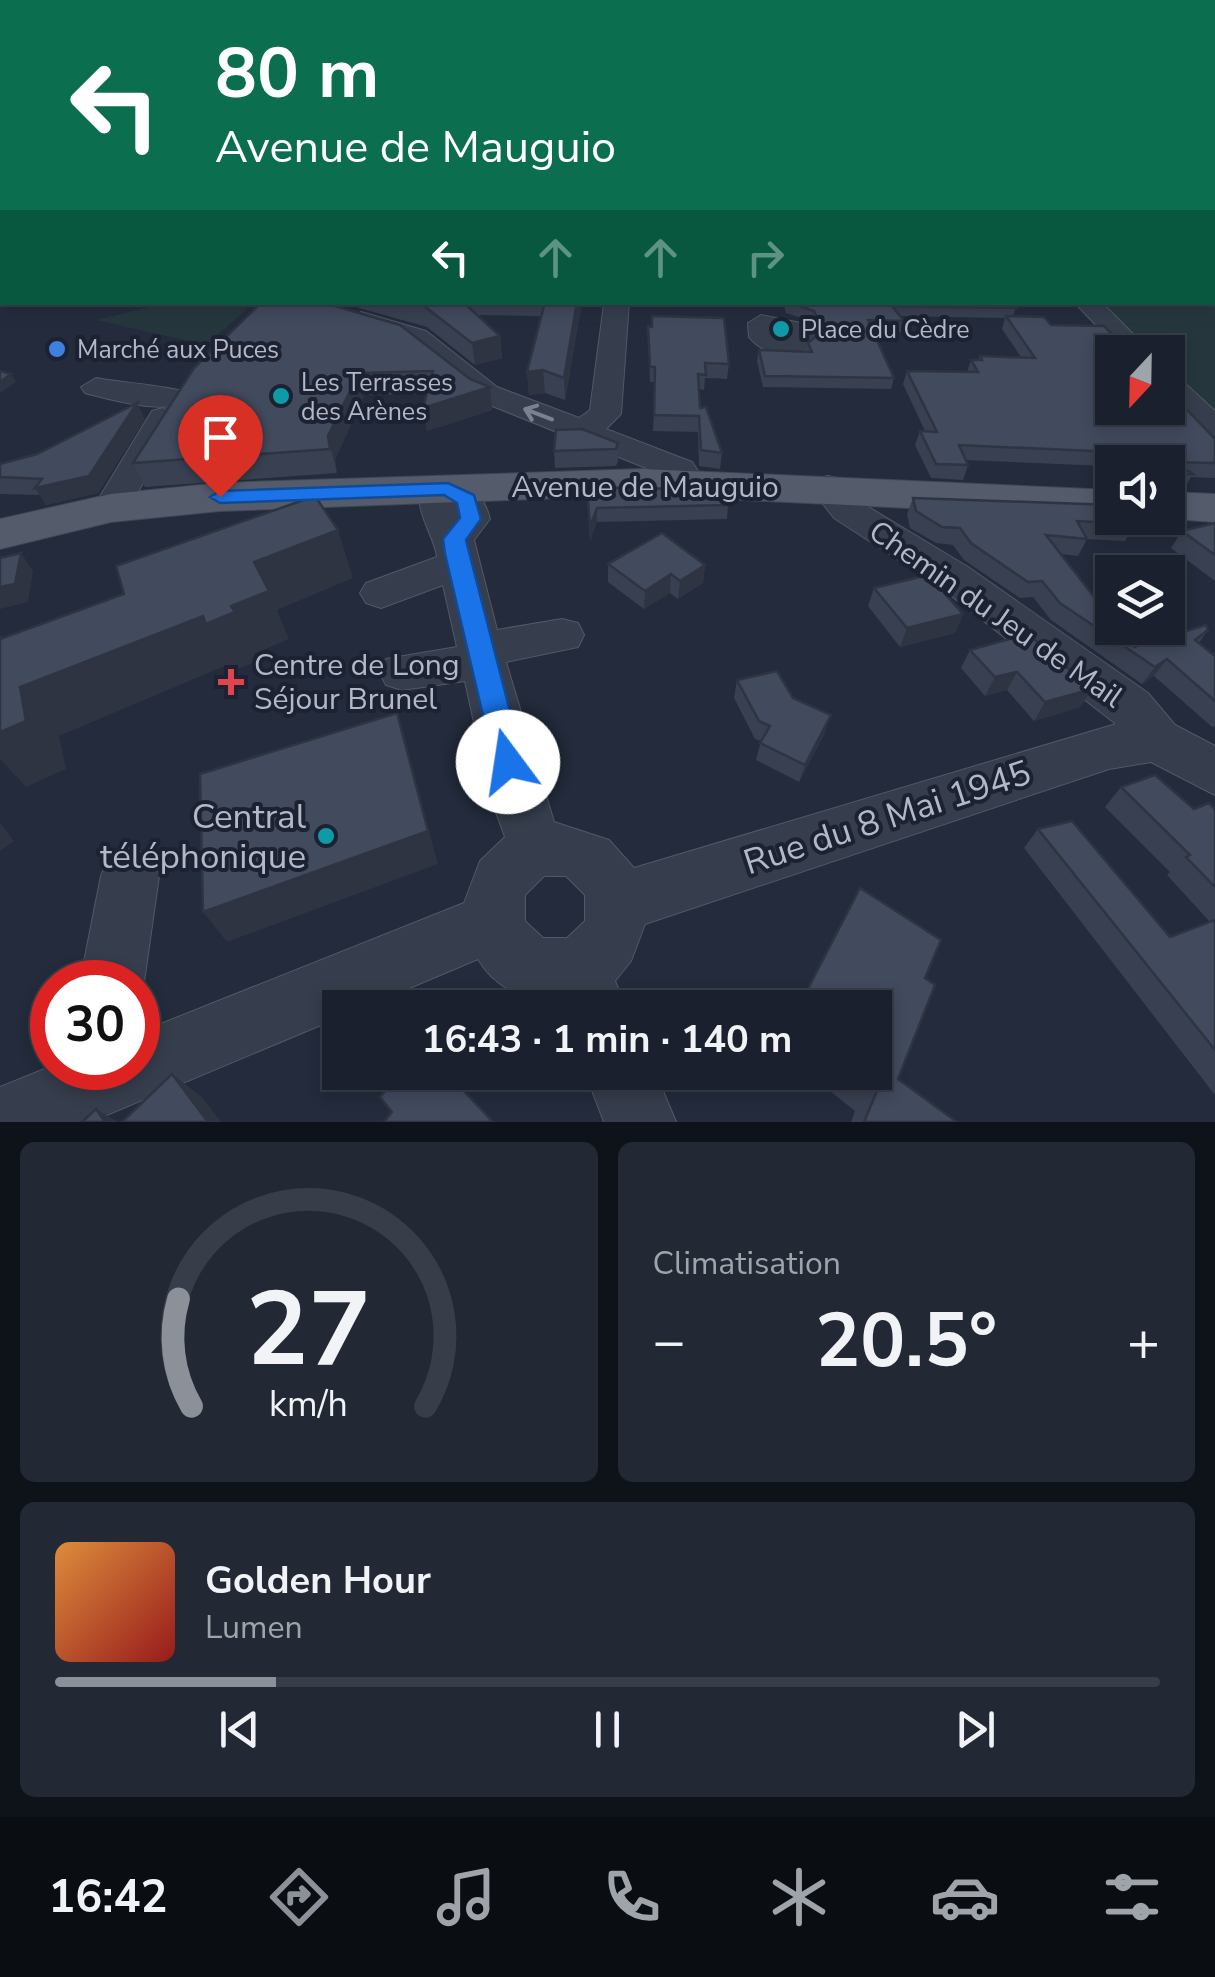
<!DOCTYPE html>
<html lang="fr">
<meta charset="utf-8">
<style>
:root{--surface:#1a202d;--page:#232835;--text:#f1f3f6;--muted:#9fa3aa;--line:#383e49;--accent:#8c9099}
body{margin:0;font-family:"Nunito Sans",sans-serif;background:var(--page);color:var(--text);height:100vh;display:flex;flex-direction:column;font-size:38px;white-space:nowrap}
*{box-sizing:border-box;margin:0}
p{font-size:32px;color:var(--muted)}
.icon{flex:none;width:55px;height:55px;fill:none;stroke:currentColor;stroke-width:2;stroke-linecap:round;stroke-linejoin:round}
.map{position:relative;height:1122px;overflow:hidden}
.side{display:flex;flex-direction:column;gap:20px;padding:20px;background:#0e1219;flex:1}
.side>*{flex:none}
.hud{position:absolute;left:0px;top:0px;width:1215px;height:305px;box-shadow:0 5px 15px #0003,0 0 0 2px var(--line);background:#0b6e4f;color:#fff;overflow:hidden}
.needle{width:65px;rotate:202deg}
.controls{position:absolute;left:1095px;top:335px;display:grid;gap:20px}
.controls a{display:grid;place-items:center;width:90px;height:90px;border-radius:0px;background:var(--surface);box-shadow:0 5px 15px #0003,0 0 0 2px var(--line);font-size:50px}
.speed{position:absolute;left:30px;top:960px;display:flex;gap:20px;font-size:50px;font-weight:700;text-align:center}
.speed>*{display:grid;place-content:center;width:130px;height:130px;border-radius:50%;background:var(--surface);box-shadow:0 5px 15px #0003,0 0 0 2px var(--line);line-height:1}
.speed .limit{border:15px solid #d22;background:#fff;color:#111}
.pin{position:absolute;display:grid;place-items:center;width:85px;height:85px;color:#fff;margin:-102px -42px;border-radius:50% 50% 50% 0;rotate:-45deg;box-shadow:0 0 10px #0007}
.pin .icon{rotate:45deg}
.me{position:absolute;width:110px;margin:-55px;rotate:346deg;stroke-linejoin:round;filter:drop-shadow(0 0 8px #0008)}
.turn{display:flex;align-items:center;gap:35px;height:210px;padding:0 50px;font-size:45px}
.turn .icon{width:130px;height:130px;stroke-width:2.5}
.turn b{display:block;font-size:70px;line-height:85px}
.lanes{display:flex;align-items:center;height:95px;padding:0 50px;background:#0003;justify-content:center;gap:50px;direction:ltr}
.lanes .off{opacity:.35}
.big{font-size:75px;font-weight:700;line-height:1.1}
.side .widget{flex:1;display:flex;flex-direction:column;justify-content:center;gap:15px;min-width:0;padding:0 35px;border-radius:15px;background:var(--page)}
.side .dial{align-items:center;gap:0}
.dial svg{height:260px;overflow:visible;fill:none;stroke:var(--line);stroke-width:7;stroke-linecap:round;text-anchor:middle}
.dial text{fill:var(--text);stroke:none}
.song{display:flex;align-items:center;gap:30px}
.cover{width:120px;height:120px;border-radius:15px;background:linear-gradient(135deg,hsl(30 70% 55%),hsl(0 70% 35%))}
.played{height:10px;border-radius:5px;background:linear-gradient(90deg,var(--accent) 20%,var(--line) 20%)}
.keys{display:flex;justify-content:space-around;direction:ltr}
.heat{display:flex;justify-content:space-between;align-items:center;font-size:55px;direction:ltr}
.side .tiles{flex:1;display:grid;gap:20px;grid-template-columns:1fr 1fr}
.widget:last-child{grid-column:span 2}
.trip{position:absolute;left:322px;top:990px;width:570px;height:100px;border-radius:0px;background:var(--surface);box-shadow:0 5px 15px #0003,0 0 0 2px var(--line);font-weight:700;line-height:100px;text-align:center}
.tabs{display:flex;height:160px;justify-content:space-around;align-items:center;background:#0a0d12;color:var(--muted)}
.tabs .icon{width:70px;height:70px}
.tabs .active{color:var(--accent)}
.tabs b{font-size:45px;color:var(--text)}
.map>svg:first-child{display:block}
.green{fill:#25373d}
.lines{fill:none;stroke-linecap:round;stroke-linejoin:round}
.minor-casing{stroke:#525867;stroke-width:2}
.major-casing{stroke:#404655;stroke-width:2}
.minor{fill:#363d4c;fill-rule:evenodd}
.major{fill:#545c6c;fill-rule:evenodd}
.wall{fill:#394051}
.shaded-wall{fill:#2e3442}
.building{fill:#424a5e;stroke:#2e3442;stroke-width:2.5}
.oneway{stroke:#7a8190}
.route{fill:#1a73e8;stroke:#114b97;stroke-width:2.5}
.culture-dot{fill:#0f9aa8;stroke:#1c2231;stroke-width:4}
.shop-dot{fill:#3f7fe0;stroke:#1c2231;stroke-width:4}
.health-dot{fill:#e0444e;stroke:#1c2231;stroke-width:4}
.labels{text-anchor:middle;stroke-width:8;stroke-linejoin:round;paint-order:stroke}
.far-poi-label{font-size:25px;fill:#b2b8c7;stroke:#1c2231;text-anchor:start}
.street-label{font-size:30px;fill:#b2b8c7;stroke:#1c2231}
.poi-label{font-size:30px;fill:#b2b8c7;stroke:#1c2231;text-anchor:start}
.near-poi-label{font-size:35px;fill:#b2b8c7;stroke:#1c2231;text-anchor:end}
.near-street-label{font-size:35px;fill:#b2b8c7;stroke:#1c2231}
</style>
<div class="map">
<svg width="1215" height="1122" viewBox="0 0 1215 1122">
<rect width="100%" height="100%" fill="#232b3c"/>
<g class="green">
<path d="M 1213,195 L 1215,196 L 1215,418 L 1168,370 L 1168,352 L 1150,352 L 1100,303 L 1212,302 Z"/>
<path d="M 166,303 L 244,303 L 246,310 L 206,345 L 96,320 Z"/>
</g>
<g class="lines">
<g class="minor-casing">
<g id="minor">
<path d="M 629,302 L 621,414 L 606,429 L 692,462 L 705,482 L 700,490 L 674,490 L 666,476 L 475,399 L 406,343 L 352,326 L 348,320 L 361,312 L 426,331 L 497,387 L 579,418 L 590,410 L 604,304 Z"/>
<path d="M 1074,302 L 1101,302 L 1151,352 L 1122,352 Z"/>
<path d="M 761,315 L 811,325 L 817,341 C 799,362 765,357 749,337 L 748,323 Z"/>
<path d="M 1168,374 L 1178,377 L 1215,411 L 1215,439 L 1204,436 L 1168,399 Z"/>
<path d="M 96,378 C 115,382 186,387 193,396 C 177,419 109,399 85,393 L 81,387 Z"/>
<path d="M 163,408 L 179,418 L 129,508 L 124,516 L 98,516 L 93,508 L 152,411 Z"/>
<path d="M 828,476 L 841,479 L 860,502 L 968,567 L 1148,693 L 1175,725 L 1215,746 L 1215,795 L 1151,762 L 1109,769 L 645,924 L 631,961 L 615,981 L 626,1008 L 560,1008 L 558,1003 C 527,1003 493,986 478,959 L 362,1008 L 340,1008 L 340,1017 L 90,1122 L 0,1122 L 0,1087 L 52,1066 L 138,1068 L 138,1033 L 464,903 L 480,861 L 505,837 L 490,796 L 465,681 L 402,690 L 386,685 L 379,672 L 386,659 L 457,647 L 443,585 L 381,608 L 366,603 L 360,593 L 366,583 L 437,557 C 435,540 423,524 420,505 L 435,481 C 465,474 483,492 490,519 L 474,540 L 497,630 L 562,619 L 578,623 L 584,635 L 578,647 L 506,662 L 554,822 L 609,840 L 634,868 L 1116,724 L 940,587 L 834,518 L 810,487 L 815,479 ZM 544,876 L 566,876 L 585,895 L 585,921 L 567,938 L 543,938 L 525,921 L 525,895 Z"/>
<path d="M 130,848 L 151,856 L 159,876 L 144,982 L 138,998 L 138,982 L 80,982 L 101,876 L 109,856 Z"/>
<path d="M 585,1072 L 655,1072 L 676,1122 L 604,1122 Z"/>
</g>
</g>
<g class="major-casing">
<g id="major">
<path d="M 2,169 L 2,183 L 0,184 L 0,170 Z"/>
<path d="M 642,469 L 1112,490 L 1114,518 L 642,495 L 220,511 L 111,522 L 0,549 L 0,519 L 111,494 L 220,483 Z"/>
<path d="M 1168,492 L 1215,494 L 1215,522 L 1158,518 L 1168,518 Z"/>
</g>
</g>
<use href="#minor" class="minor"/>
<use href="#major" class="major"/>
</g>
<g class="wall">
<path d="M 262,302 L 490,387 L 492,410 L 427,431 L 423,408 L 427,394 L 364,395 L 335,460 L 337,473 L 145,487 L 133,463 Z"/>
<path d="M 317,302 L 582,302 L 565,400 L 545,393 L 529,395 L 527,372 L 541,316 L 476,315 L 500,336 L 502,358 L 475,365 L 427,327 L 345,304 Z"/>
<path d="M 783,302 L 1011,302 L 1016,308 L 1013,316 L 1051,325 L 1215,439 L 1215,478 L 1191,477 L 1184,489 L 1168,489 L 1168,462 L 1112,462 L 1112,475 L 1107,466 L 966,460 L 968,465 L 963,480 L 931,478 L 915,445 L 920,431 L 925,431 L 903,384 L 907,371 L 967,372 L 971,360 L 978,360 L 980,356 L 1021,357 L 1002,329 L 1005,318 L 900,316 L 904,321 L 901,332 L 873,331 L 894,378 L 891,389 L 763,387 L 757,361 L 759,350 L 806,352 L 808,343 L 818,335 L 812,321 L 786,313 Z"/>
<path d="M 648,326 L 729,364 L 727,379 L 705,378 L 704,390 L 699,389 L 700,408 L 722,453 L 720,469 L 699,466 L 698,432 L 653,431 L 655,382 L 650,382 Z"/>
<path d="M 145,419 L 98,493 L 46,505 L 40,495 L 0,494 L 0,464 L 37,454 Z"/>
<path d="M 618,443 L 618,461 L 616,466 L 555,468 L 554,451 Z"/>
<path d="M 587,487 L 733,490 L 731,503 L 728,504 L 727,519 L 597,522 L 590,541 Z"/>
<path d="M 913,498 L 1135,524 L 1125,541 L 1087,539 L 1078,556 L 1061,554 L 1134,647 L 1208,630 L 1199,643 L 1215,656 L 1215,726 L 1212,727 L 1154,676 L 1142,684 L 1051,620 L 1033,597 L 1020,598 L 964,560 L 953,545 L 936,543 L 910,528 L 907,514 Z"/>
<path d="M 1215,523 L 1215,581 L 1171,548 L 1182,531 Z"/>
<path d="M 608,564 L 705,565 L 703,583 L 678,599 L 670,593 L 644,609 L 608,582 Z"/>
<path d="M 874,588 L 963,614 L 955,633 L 900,647 L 868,606 Z"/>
<path d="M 970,650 L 1092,689 L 1080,707 L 1034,721 L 1007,690 L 985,696 L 961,668 Z"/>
<path d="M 737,680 L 793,698 L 825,733 L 799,782 L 756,760 L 761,741 L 755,739 L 734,698 Z"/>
<path d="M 1121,787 L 1194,809 L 1215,809 L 1215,1095 L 1024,848 L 1038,829 L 1170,937 L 1210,922 L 1167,875 L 1170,872 L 1105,807 Z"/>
<path d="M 925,978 L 898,1079 L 957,1122 L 851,1122 L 855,1111 L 806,1072 L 875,1072 Z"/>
</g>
<g class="shaded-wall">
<path d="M 0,260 L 2,265 L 2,279 L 0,280 Z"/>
<path d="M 577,302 L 582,302 L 565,400 L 564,378 Z"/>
<path d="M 500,336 L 502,358 L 475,365 L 472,343 Z"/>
<path d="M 543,370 L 545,393 L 529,395 L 527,372 Z"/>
<path d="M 359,373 L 364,395 L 335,460 L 337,473 L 328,436 Z"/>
<path d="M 11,374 L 16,382 L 0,393 L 0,382 Z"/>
<path d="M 490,387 L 492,410 L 427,431 L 423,408 Z"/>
<path d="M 137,403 L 145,419 L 98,493 L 46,505 L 35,488 Z"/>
<path d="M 597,508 L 597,522 L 590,541 L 590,527 Z"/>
<path d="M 338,530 L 353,578 L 277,610 L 289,639 L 254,654 L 257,661 L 231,672 L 227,665 L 59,736 L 66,769 L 26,787 L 0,759 L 0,635 L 36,681 L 231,606 L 254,562 Z"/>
<path d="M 21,553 L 33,571 L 28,602 L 0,609 L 0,587 Z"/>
<path d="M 705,565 L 703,583 L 678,599 L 680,581 Z"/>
<path d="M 671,574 L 670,593 L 644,609 L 645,591 Z"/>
<path d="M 963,614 L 955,633 L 900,647 L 907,628 Z"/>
<path d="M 1167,659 L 1154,676 L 1142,684 L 1155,667 Z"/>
<path d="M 1017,672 L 1007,690 L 985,696 L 995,677 Z"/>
<path d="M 1092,689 L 1080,707 L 1034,721 L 1045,702 Z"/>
<path d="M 397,713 L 438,864 L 227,942 L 203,912 Z"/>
<path d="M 831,715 L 825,733 L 799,782 L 805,765 Z"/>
<path d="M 0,823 L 14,841 L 0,851 Z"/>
<path d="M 172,1074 L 202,1097 L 221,1122 L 208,1122 Z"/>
<path d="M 96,1109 L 118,1122 L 105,1122 Z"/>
</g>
<g class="building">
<path d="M 1212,166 L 1215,166 L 1213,175 L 1215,176 L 1215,183 L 1212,181 Z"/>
<path d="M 2,227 L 2,261 L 0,259 L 0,228 Z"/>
<path d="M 262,302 L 314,302 L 335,306 L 400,325 L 470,379 L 490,387 L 423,408 L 433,371 L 359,373 L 328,436 L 330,449 L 133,463 L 194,368 Z"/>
<path d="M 409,302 L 463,302 L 500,336 L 472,343 L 424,306 Z"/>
<path d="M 545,302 L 577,302 L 564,378 L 543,370 L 527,372 Z"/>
<path d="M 788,302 L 1011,302 L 1016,308 L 892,306 L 904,321 L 868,320 L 894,378 L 765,376 L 759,350 L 812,352 L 808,343 L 823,331 L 814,311 Z"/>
<path d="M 652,316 L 724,318 L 729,364 L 705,363 L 706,375 L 698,374 L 700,408 L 706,407 L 722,453 L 701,450 L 699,416 L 654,415 L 655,367 L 650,367 L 648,326 L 652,327 Z"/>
<path d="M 1006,316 L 1044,317 L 1051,325 L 1104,326 L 1130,352 L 1112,352 L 1112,408 L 1168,408 L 1168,390 L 1215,439 L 1215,463 L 1174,462 L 1193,474 L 1168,474 L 1168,462 L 1122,462 L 1114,452 L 959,445 L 968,465 L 936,464 L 920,431 L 937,432 L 907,371 L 978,372 L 971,360 L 982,360 L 980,356 L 1035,358 Z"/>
<path d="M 0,371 L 11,374 L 0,382 Z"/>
<path d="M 137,403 L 89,476 L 35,488 L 42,479 L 0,477 L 0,464 L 37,454 Z"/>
<path d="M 582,429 L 618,443 L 616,449 L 554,451 L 556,430 Z"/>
<path d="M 587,487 L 733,490 L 725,490 L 729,505 L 597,508 L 590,527 Z"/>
<path d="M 315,496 L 338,530 L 254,562 L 269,591 L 231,606 L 235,612 L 206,624 L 203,616 L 20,687 L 26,721 L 0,732 L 0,639 L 124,594 L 116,566 Z"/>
<path d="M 913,498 L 1112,505 L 1112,518 L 1131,518 L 1135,524 L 1077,521 L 1087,539 L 1046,535 L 1112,620 L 1112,628 L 1119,628 L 1134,647 L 1206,625 L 1208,630 L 1195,640 L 1215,656 L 1215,701 L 1167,659 L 1155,667 L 1060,603 L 1042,581 L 1028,582 L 971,543 L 960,528 L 942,527 L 916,511 Z"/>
<path d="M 1215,523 L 1215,555 L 1182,531 Z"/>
<path d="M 662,533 L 705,565 L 680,581 L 671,574 L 645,591 L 608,564 Z"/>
<path d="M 21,553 L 15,584 L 0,587 L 0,558 Z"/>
<path d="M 928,575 L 963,614 L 907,628 L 874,588 Z"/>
<path d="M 1028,634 L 1092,689 L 1045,702 L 1017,672 L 995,677 L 970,650 Z"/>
<path d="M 777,671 L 793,698 L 831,715 L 805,765 L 760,743 L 770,726 L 759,721 L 737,680 Z"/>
<path d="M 397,713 L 428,831 L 203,912 L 200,774 Z"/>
<path d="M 1155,775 L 1194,809 L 1209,803 L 1215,809 L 1215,887 L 1186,857 L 1190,855 L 1121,787 Z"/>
<path d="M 1072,821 L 1170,937 L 1215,920 L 1215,1050 L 1038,829 Z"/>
<path d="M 860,888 L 941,940 L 925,978 L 935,985 L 898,1079 L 957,1122 L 864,1122 L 882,1079 L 873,1072 L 875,1072 L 875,1008 L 798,1008 Z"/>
<path d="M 414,991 L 429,1008 L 375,1007 Z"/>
<path d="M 401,1072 L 446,1072 L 493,1122 L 384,1122 L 392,1112 L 380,1097 Z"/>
<path d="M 172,1074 L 208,1122 L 122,1122 Z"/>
<path d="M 96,1109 L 105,1122 L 82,1122 Z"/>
</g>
<defs><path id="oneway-shaft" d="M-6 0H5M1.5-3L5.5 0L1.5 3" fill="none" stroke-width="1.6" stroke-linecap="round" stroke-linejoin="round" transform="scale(2.5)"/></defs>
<use class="oneway" href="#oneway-shaft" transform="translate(538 414) rotate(-159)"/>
<linearGradient id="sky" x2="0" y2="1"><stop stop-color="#131821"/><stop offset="0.51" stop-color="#3f4a61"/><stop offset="1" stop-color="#3f4a61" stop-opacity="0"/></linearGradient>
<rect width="1215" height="323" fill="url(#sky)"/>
<path class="route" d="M 448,483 L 474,495 L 481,519 L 466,540 L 523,762 L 519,771 L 508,775 L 498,771 L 494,762 L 445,554 L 443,539 L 460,518 L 457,503 L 444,495 L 220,503 L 210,497 L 220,491 Z"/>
<g class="culture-dot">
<circle cx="781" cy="329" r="10"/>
<circle cx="281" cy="396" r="10"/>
<circle cx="326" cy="836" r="10"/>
</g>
<circle class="shop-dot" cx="57" cy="349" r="10"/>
<path class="health-dot" d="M226 667h10v10h10v10h-10v10h-10v-10h-10v-10h10z"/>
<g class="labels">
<g class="far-poi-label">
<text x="801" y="338">Place du Cèdre</text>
<text x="77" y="358">Marché aux Puces</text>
<text x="301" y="391">Les Terrasses<tspan x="301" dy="29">des Arènes</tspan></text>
</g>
<g class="street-label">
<text x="645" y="497">Avenue de Mauguio</text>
<text transform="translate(996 614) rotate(35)" y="10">Chemin du Jeu de Mail</text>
</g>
<g class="poi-label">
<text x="254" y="675">Centre de Long<tspan x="254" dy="34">Séjour Brunel</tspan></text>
</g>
<g class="near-poi-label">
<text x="306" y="828">Central<tspan x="306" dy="40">téléphonique</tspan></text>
</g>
<g class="near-street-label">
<text transform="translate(887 817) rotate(-18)" y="12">Rue du 8 Mai 1945</text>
</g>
</g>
</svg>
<div class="controls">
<a><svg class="needle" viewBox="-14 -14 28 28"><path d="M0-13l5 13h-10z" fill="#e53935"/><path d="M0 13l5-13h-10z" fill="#9fa3aa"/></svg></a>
<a><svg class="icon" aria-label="sound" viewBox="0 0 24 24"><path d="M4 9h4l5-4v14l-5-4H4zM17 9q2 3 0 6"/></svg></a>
<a><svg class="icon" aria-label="layers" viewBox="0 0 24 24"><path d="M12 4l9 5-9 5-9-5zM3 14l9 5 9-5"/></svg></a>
</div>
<div class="speed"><div class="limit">30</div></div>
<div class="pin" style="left:220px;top:497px;background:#d93025"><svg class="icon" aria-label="arrive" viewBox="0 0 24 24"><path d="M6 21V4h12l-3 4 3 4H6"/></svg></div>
<svg class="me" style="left:508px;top:762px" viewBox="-20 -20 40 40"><circle r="19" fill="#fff"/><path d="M0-13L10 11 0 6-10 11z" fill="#1a73e8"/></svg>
<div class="trip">16:43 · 1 min · 140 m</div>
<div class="hud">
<div class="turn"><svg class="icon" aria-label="left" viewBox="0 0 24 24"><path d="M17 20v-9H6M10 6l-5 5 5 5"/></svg><div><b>80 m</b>Avenue de Mauguio</div></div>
<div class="lanes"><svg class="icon" aria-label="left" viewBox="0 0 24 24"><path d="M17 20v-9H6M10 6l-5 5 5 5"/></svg><svg class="icon off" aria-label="ahead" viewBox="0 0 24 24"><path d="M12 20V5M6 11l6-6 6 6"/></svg><svg class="icon off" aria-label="ahead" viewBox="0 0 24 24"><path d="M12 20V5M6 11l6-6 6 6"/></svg><svg class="icon off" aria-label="right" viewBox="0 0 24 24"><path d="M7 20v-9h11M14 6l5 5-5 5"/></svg></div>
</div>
</div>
<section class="side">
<div class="tiles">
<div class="widget dial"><svg viewBox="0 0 100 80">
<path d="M14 69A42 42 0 1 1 86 69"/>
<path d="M14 69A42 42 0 0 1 10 36" stroke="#8c9099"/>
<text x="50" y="56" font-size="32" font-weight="700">27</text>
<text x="50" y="72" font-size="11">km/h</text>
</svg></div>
<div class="widget"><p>Climatisation</p>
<div class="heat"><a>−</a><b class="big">20.5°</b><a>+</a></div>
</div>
<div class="widget">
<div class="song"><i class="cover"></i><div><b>Golden Hour</b><p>Lumen</p></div></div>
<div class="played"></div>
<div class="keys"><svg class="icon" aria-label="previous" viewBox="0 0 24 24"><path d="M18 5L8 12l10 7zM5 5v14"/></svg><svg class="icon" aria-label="pause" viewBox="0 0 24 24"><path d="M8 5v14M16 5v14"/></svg><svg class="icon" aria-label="next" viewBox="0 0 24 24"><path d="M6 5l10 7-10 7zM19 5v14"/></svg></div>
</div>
</div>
</section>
<nav class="tabs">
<b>16:42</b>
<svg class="icon active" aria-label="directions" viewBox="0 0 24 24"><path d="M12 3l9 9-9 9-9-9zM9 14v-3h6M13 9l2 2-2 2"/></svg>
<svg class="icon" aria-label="music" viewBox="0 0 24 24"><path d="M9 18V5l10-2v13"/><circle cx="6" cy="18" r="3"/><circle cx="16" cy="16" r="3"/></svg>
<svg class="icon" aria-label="phone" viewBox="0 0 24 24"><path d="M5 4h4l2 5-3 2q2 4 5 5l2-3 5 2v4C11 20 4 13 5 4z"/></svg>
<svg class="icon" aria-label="climate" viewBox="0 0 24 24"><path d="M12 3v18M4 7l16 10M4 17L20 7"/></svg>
<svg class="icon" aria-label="car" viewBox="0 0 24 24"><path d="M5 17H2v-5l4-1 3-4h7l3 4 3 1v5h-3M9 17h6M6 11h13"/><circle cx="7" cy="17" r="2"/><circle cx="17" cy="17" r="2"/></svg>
<svg class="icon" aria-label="filters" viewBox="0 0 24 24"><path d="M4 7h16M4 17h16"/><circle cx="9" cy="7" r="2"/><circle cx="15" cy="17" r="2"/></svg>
</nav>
